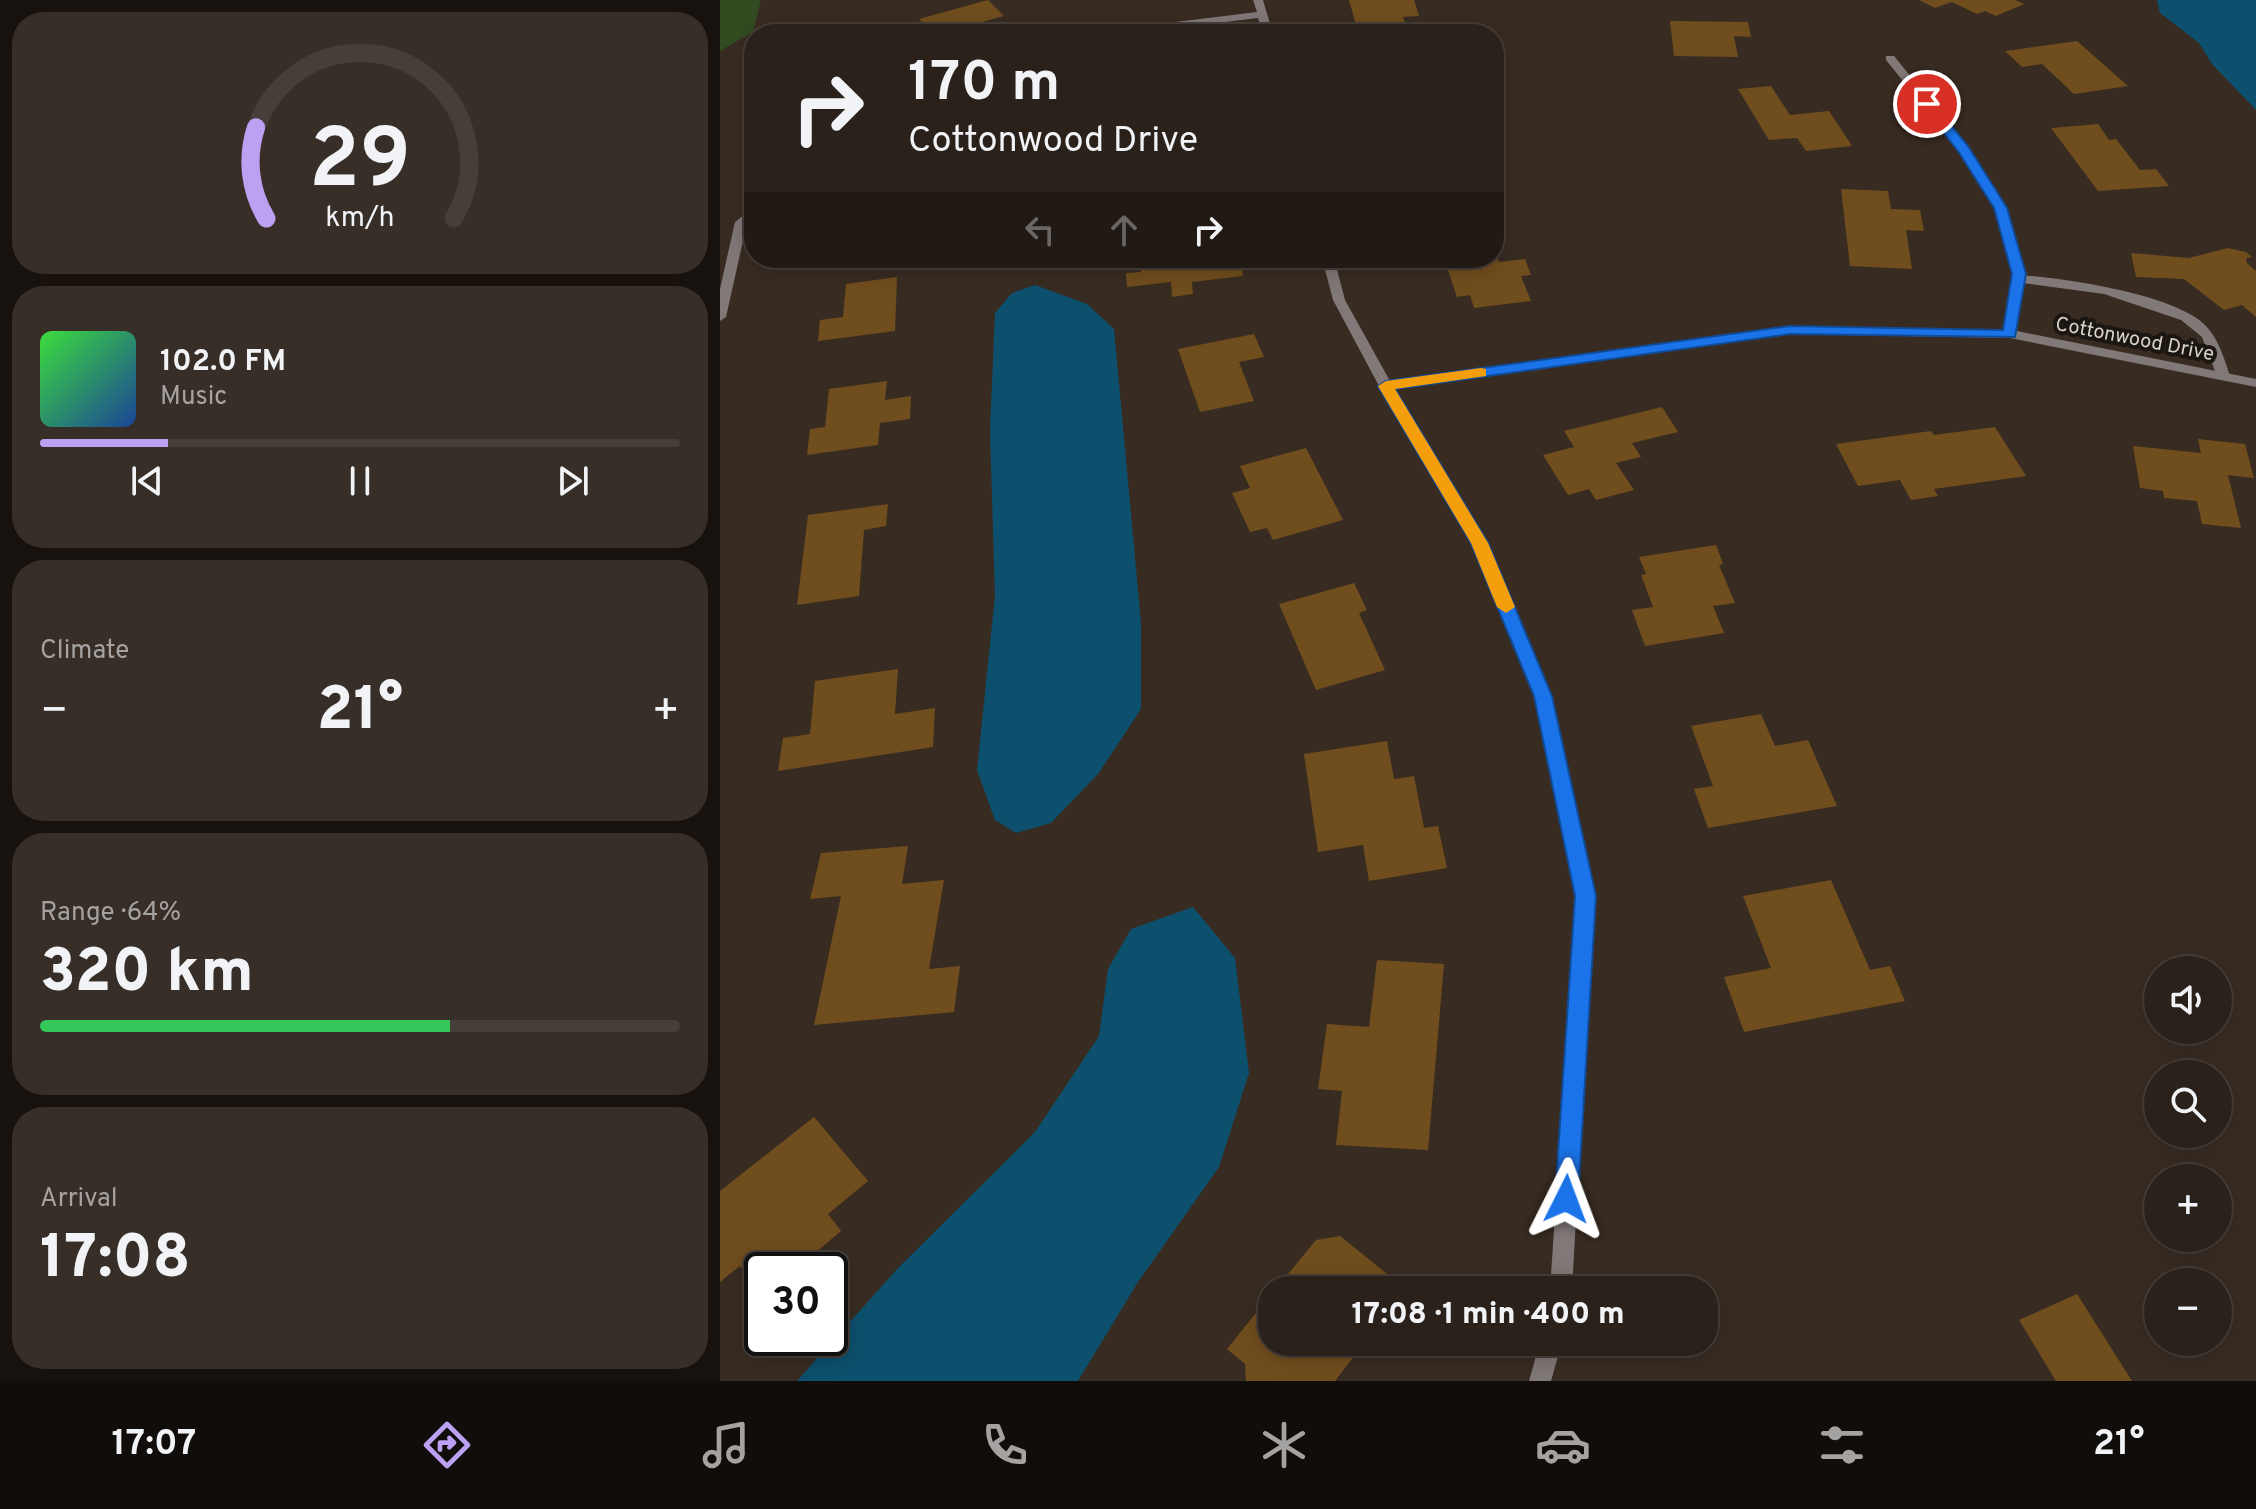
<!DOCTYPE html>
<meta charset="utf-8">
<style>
:root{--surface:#2a211a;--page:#362e27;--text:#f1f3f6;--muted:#a5a3a2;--line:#463e39;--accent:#bca0f2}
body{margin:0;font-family:Overpass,sans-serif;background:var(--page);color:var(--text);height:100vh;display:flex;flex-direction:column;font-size:30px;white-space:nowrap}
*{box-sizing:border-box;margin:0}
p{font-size:26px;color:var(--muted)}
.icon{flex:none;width:44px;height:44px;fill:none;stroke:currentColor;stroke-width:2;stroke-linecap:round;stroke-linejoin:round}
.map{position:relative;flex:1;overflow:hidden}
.sheet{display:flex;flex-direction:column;gap:12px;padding:12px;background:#17120e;width:720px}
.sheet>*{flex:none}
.top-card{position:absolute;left:24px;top:24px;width:760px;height:244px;border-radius:32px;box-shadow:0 4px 20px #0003,0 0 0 2px var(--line);background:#2a211a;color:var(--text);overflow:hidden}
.fabs{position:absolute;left:1424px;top:956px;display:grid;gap:16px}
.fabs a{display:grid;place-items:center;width:88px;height:88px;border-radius:50%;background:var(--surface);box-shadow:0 4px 20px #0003,0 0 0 2px var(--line);font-size:40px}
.speed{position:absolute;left:24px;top:1252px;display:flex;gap:16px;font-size:40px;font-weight:700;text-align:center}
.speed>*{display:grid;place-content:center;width:104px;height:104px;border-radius:50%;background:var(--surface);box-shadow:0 4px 20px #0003,0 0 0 2px var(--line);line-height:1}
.speed .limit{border:4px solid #111;border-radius:12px;background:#fff;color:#111}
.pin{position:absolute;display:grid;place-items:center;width:68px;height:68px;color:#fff;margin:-34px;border:4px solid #fff;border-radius:50%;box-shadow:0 2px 8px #0007}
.me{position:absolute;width:88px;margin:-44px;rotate:3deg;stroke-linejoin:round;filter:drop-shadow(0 0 6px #0008)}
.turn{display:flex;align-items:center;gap:28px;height:168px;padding:0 32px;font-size:36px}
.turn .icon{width:104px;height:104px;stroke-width:2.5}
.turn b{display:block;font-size:56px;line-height:68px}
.lanes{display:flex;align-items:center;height:76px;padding:0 32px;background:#0003;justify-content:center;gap:40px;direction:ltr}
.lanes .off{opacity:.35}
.big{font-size:60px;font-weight:800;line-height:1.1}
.sheet .widget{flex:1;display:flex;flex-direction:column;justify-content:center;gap:12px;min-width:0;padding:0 28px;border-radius:32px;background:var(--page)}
.sheet .dial{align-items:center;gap:0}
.dial svg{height:208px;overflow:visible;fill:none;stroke:var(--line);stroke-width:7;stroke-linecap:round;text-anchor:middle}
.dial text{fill:var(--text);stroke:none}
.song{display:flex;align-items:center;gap:24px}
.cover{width:96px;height:96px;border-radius:12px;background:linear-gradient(135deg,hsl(120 70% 55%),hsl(220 70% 35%))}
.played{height:8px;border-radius:4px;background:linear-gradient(90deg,var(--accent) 20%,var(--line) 20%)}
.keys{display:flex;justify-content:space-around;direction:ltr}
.heat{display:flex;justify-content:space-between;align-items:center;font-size:44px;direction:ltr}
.charge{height:12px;border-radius:6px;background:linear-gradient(90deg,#34c759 64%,var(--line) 0)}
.trip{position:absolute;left:538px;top:1276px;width:460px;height:80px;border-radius:32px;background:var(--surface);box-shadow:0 4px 20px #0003,0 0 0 2px var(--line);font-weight:800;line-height:80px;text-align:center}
.tab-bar{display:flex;height:128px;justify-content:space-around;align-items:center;background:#110d0a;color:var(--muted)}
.tab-bar .icon{width:56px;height:56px}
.tab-bar .selected{color:var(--accent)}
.tab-bar b{font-size:36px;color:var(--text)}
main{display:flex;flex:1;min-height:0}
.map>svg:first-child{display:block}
.green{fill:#334b21}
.water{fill:#0d506d}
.building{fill:#704d1d}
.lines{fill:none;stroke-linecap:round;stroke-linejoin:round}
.service{fill:#817878;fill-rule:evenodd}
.minor{fill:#817878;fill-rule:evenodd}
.route{fill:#1a73e8;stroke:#114b97;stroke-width:2}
.slow{fill:#f59e0b}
.labels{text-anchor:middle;stroke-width:8;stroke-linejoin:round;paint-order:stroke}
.street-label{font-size:20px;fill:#dad3cc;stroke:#1b1611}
</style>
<main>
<section class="sheet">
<div class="widget dial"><svg viewBox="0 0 100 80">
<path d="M14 69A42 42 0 1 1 86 69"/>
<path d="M14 69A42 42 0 0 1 10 34" stroke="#bca0f2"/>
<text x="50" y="56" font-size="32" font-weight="700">29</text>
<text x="50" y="72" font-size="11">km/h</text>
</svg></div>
<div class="widget">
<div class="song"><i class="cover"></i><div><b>102.0 FM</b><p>Music</p></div></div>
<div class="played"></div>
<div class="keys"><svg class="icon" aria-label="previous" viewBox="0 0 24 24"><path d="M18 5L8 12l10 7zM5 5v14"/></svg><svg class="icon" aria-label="pause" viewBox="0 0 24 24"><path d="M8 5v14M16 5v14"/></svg><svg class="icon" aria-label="next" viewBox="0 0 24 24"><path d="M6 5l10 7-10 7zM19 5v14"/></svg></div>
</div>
<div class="widget"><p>Climate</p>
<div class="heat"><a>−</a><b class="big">21°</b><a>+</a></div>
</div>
<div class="widget"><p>Range · 64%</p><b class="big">320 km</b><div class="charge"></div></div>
<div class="widget"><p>Arrival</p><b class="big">17:08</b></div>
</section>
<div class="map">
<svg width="1536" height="1381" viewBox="0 0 1536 1381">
<rect width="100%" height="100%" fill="#382c22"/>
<path class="green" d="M 0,0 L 41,0 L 33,32 L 0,51 Z"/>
<g class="water">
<path d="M 1437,0 L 1536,0 L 1536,110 L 1492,64 L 1479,43 L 1440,13 Z"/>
<path d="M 315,285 L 367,304 L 394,329 L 421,623 L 421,709 L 378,774 L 331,823 L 296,833 L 275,820 L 257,770 L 275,596 L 270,431 L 275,313 L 292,293 Z"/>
<path d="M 473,907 L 515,958 L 529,1073 L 499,1167 L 418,1282 L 358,1381 L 77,1381 L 178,1268 L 315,1132 L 379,1036 L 388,969 L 411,929 Z"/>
</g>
<g class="building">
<path d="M 268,0 L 284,16 L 219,34 L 212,34 L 199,19 Z"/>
<path d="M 629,0 L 694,0 L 699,16 L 683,17 L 686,26 L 694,26 L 697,34 L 648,34 L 646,27 L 637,28 Z"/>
<path d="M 1199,0 L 1295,0 L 1304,4 L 1276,16 L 1265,11 L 1257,14 L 1232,2 L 1215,8 Z"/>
<path d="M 950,21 L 1028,22 L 1031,37 L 1014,36 L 1018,57 L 954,56 Z"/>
<path d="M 1357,41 L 1408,86 L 1354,94 L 1322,64 L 1302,67 L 1285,51 Z"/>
<path d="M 1051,86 L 1070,115 L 1109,111 L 1132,146 L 1086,151 L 1077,138 L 1049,140 L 1018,89 Z"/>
<path d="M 1378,124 L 1389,140 L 1396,139 L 1420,170 L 1436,169 L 1449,186 L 1378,191 L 1331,128 Z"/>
<path d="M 1121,189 L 1168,191 L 1171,209 L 1200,210 L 1204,231 L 1186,230 L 1192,269 L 1130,266 Z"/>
<path d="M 1508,248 L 1526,252 L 1532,257 L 1526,258 L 1527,263 L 1536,271 L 1536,317 L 1522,305 L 1504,310 L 1464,279 L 1416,277 L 1411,253 L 1469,258 Z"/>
<path d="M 774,251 L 779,262 L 805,259 L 811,275 L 801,276 L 811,301 L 754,308 L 750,295 L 737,297 L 724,258 L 774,258 Z"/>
<path d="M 419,258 L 520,258 L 523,276 L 472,282 L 473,294 L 452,297 L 451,282 L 407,287 L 406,273 L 421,272 Z"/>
<path d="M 177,277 L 175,331 L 98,341 L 100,320 L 123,317 L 126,284 Z"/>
<path d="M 534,334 L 544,357 L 519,362 L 534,401 L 480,412 L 458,349 Z"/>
<path d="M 167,381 L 165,400 L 191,396 L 190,419 L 160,423 L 158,445 L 87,455 L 90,429 L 105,427 L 109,389 Z"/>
<path d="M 942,407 L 958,432 L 912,443 L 921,457 L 896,463 L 914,490 L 876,500 L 869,489 L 848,495 L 823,455 L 854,447 L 844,431 Z"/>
<path d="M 1275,427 L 1306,476 L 1214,489 L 1218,496 L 1191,500 L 1180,480 L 1138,486 L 1116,444 L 1211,431 L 1214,435 Z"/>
<path d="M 1478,439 L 1525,444 L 1534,478 L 1508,475 L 1521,528 L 1482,524 L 1477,501 L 1444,498 L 1443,491 L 1420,488 L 1413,446 L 1481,453 Z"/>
<path d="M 586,448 L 623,520 L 553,540 L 547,528 L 530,532 L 512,493 L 530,488 L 520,466 Z"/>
<path d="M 168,504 L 166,526 L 144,530 L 139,596 L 77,605 L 88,515 Z"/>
<path d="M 996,545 L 1003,564 L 999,565 L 1015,603 L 993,606 L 1004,633 L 925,646 L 912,610 L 933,607 L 921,575 L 926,574 L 919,557 Z"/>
<path d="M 634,583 L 647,610 L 639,613 L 665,670 L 596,690 L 559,604 Z"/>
<path d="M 178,669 L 175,714 L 215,708 L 213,747 L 58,771 L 63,738 L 90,734 L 95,681 Z"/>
<path d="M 1041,714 L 1055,746 L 1088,740 L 1117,806 L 988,828 L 974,789 L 993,786 L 971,726 Z"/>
<path d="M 667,741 L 674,779 L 694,776 L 704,828 L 718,826 L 727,868 L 649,881 L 643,845 L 598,852 L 584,754 Z"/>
<path d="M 188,846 L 182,884 L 224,880 L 209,969 L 240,966 L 234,1012 L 94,1025 L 121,896 L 90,899 L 101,853 Z"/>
<path d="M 1111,880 L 1150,970 L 1170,966 L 1185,1001 L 1024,1032 L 1004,977 L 1051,968 L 1023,896 Z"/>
<path d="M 657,960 L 724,964 L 708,1150 L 616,1145 L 622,1091 L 598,1089 L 607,1024 L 649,1027 Z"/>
<path d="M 94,1117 L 148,1181 L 108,1214 L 121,1231 L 75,1270 L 42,1270 L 42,1296 L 20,1266 L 0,1282 L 0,1191 Z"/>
<path d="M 620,1236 L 687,1290 L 555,1290 L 596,1240 Z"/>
<path d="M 552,1293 L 552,1342 L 645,1342 L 615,1381 L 526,1381 L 525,1364 L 507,1349 Z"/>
<path d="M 1357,1294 L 1412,1381 L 1336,1381 L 1299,1320 Z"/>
</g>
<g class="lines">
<path class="service" d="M 1299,275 C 1343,278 1456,294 1486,326 C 1499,340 1504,358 1510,376 L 1503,380 L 1498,379 L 1482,337 L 1461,320 L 1384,294 L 1295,282 L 1293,279 Z"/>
<g class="minor">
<path d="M 533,0 L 543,0 L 553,34 L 543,34 L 538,18 L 406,34 L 377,34 L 382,31 L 537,12 Z"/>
<path d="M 1166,56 L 1174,56 L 1248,147 L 1287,208 L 1305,274 L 1297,331 L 1536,379 L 1536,387 L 1290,338 L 1070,334 L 674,389 L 767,543 L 831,696 L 874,896 L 852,1290 L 830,1290 L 856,896 L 815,696 L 753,543 L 659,386 L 613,300 L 602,258 L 614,258 L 625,300 L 670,381 L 1070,326 L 1284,330 L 1293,274 L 1275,208 L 1239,150 L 1166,60 Z"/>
<path d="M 34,207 L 34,216 L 27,223 L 6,317 L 0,321 L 0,289 L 15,222 Z"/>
<path d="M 820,1342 L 842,1342 L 831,1381 L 809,1381 Z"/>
</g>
</g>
<path class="route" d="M 1202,101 L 1211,101 L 1248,146 L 1287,208 L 1306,274 L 1295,337 L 1070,334 L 675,389 L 768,543 L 832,696 L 876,896 L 858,1199 L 855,1207 L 846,1211 L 838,1207 L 835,1199 L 855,896 L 814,696 L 751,543 L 658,386 L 666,381 L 1070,326 L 1283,330 L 1292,274 L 1274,208 L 1238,151 L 1201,104 Z"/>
<path class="slow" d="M 761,368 L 766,369 L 766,376 L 675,389 L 768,543 L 795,607 L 786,613 L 777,607 L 751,543 L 658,386 L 666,381 Z"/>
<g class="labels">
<g class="street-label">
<text transform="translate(1415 338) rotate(11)" y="7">Cottonwood Drive</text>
</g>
</g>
</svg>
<div class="fabs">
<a><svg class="icon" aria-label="sound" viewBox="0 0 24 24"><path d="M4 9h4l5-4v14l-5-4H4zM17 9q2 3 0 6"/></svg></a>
<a><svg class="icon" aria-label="search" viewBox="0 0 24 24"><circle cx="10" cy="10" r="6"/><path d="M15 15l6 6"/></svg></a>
<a>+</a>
<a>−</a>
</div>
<div class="speed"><div class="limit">30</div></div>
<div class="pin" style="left:1207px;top:104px;background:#d93025"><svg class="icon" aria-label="arrive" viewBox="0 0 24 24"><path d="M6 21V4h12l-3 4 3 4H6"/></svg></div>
<svg class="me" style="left:846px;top:1199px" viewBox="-20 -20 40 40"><path d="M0-17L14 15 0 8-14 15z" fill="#1a73e8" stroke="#fff" stroke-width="4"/></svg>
<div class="trip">17:08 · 1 min · 400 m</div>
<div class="top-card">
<div class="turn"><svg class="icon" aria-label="right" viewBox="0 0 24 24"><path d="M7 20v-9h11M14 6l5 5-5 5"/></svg><div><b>170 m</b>Cottonwood Drive</div></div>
<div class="lanes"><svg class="icon off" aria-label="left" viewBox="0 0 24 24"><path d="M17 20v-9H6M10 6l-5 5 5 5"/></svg><svg class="icon off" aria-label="ahead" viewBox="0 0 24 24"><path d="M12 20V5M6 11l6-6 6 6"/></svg><svg class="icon" aria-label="right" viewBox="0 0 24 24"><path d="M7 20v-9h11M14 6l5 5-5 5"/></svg></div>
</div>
</div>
</main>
<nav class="tab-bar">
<b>17:07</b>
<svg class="icon selected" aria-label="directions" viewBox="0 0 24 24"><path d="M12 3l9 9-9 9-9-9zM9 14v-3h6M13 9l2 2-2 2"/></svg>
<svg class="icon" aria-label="music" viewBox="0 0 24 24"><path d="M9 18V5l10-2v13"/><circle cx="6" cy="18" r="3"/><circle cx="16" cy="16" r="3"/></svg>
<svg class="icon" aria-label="phone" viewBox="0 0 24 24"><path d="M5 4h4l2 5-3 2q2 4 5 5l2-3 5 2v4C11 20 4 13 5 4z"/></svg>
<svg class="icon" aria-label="climate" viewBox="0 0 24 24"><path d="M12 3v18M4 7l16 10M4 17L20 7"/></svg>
<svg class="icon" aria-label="car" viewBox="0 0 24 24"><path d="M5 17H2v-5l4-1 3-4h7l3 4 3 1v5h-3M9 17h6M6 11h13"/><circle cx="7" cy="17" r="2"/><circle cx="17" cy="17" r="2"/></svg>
<svg class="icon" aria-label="filters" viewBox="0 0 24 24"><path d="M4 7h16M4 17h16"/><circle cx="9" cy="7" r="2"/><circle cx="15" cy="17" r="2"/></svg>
<b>21°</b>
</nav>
